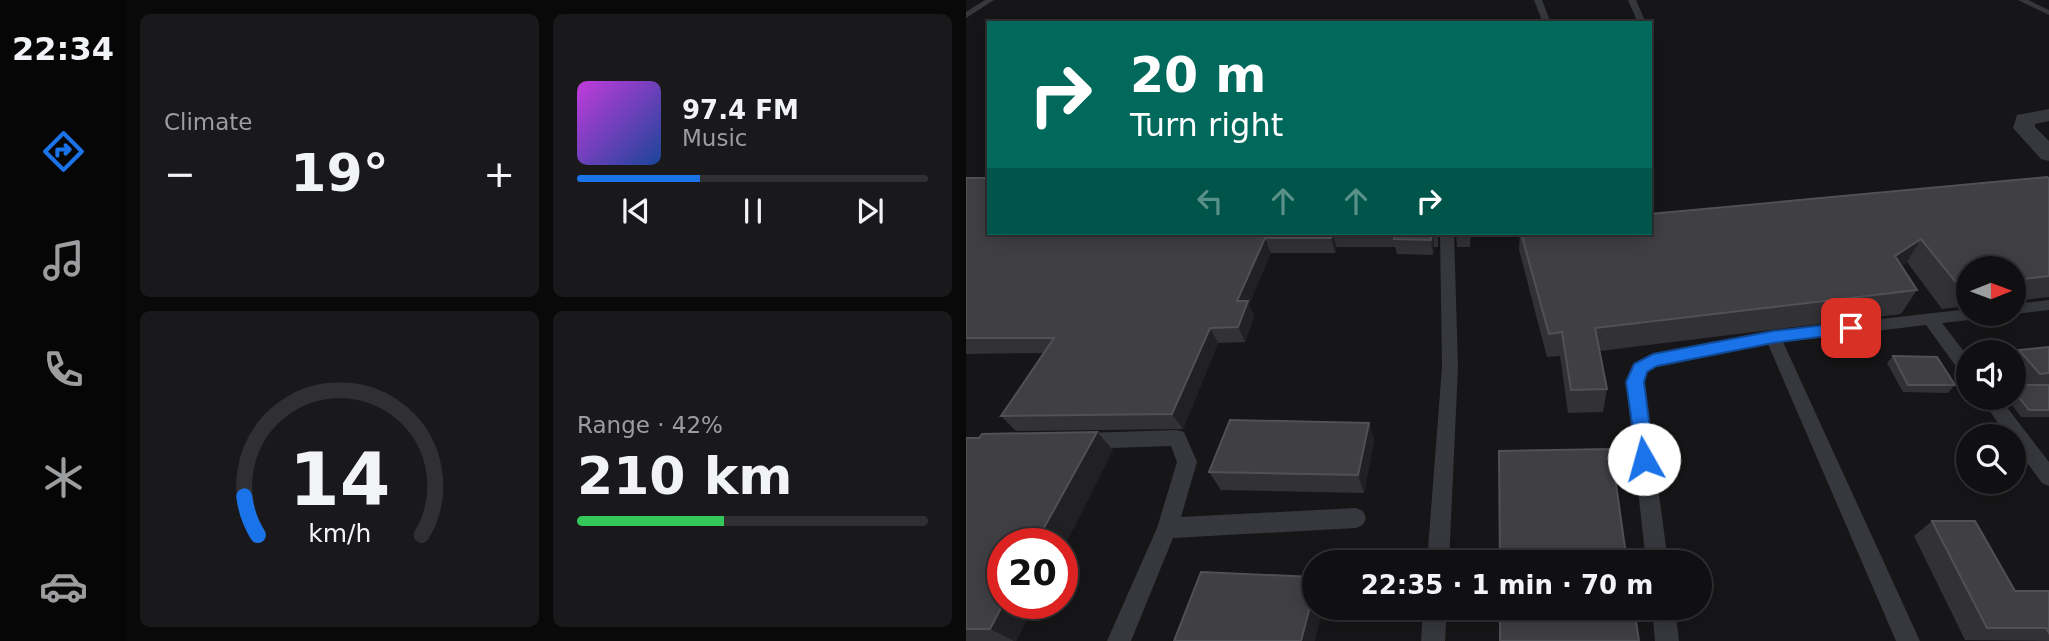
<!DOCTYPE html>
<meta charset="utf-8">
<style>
:root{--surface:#101012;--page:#19191b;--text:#f1f3f6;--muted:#9c9d9f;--line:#303032;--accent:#1a73e8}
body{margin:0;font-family:"DejaVu Sans",sans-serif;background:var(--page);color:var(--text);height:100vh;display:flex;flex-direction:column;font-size:26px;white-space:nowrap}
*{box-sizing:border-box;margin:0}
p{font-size:23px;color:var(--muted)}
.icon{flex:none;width:38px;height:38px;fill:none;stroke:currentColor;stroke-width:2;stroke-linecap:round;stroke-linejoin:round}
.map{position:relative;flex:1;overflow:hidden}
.panel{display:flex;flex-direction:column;gap:14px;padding:14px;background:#09090a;width:840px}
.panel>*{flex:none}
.guide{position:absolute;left:21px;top:21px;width:665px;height:214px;border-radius:0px;box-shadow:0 4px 18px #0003,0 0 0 2px var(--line);background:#00695c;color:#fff;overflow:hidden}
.needle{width:46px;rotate:89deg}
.tools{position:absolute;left:990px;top:256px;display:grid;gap:14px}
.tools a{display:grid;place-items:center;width:70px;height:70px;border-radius:50%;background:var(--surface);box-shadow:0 4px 18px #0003,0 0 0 2px var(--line);font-size:35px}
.speed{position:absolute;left:21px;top:528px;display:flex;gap:14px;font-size:35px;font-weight:700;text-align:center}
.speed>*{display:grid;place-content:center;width:91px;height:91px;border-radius:50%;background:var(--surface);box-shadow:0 4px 18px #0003,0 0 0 2px var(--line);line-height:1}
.speed .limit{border:10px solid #d22;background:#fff;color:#111}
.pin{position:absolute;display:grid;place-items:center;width:60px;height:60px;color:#fff;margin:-30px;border-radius:14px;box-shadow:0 4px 10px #0006}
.me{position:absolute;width:77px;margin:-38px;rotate:353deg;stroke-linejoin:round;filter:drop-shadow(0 0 5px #0008)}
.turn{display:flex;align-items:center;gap:24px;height:147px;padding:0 28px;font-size:32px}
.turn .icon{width:91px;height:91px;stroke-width:2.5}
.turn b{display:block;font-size:49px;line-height:60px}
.lanes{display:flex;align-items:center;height:66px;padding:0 28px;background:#0003;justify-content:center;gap:35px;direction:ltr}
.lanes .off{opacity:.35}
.big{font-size:52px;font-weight:600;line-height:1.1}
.panel .widget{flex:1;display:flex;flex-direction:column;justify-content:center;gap:10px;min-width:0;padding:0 24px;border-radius:10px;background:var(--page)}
.panel .dial{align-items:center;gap:0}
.dial svg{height:182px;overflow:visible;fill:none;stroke:var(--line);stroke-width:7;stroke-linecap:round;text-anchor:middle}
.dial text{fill:var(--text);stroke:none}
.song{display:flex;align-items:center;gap:21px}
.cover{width:84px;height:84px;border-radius:10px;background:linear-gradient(135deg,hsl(290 70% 55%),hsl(220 70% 35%))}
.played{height:7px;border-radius:4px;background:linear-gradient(90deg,var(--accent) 35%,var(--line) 35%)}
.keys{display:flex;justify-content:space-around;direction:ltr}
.heat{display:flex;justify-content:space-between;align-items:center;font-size:38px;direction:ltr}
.charge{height:10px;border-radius:5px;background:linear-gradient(90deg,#34c759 42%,var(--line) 0)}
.panel .tiles{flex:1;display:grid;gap:14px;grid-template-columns:repeat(2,1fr)}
.trip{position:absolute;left:336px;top:550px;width:410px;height:70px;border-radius:35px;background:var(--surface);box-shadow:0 4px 18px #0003,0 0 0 2px var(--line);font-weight:600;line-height:70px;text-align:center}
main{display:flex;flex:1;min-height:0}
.menu{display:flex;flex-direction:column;width:126px;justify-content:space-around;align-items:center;background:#060607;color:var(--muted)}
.menu .icon{width:49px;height:49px}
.menu .active{color:var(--accent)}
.menu b{font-size:32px;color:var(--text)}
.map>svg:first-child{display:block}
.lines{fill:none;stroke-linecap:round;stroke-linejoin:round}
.lane{fill:#37383d;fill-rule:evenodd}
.street{fill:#37383d;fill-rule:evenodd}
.wall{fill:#323236}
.shaded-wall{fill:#212124}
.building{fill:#3f3f44;stroke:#4f5156;stroke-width:2}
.route{fill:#1a73e8;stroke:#114b97;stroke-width:2}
</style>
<main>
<nav class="menu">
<b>22:34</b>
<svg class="icon active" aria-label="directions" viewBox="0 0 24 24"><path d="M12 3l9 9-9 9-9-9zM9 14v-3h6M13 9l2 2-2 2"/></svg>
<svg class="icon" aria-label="music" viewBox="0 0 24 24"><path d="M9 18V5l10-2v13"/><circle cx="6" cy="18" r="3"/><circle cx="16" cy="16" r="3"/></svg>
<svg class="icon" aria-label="phone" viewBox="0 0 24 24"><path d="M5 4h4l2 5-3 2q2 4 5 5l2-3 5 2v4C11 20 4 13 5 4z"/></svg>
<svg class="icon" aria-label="climate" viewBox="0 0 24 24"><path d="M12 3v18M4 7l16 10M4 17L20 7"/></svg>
<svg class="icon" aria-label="car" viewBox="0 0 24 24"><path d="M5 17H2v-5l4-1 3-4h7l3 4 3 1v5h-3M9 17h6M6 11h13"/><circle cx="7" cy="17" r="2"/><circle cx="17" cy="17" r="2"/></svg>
</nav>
<section class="panel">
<div class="tiles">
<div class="widget"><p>Climate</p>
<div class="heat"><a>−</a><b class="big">19°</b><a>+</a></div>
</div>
<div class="widget">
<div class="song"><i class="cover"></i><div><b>97.4 FM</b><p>Music</p></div></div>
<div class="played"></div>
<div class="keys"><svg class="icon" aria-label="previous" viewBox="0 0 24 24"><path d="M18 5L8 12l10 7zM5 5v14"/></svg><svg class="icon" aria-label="pause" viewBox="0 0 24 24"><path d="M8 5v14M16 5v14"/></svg><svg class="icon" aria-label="next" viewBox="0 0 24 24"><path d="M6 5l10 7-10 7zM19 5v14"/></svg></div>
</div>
<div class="widget dial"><svg viewBox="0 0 100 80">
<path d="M14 69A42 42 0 1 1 86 69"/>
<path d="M14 69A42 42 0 0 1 8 52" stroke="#1a73e8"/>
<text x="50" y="56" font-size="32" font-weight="700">14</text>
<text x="50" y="72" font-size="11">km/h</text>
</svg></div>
<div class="widget"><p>Range · 42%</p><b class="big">210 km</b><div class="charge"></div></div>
</div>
</section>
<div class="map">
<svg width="1083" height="641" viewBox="0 0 1083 641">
<rect width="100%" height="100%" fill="#161618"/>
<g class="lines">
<g class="lane">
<path d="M 19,0 L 28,0 L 0,18 L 0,12 Z"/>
<path d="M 568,0 L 576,0 L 585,23 L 577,23 Z"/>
<path d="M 662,0 L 670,0 L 680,23 L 672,23 Z"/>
<path d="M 1052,0 L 1062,0 L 1083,10 L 1083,15 Z"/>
<path d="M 474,233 L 488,233 L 492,367 L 483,562 L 461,562 L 476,367 Z"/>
<path d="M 1083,300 L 1083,310 L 1048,314 L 1044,313 L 1048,313 L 1048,304 Z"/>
<path d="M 1003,309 L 1003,313 L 1021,313 L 1013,319 L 976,323 L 1003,358 L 1003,378 L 997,376 L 960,325 L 817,342 L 954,641 L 930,641 L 802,344 L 691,367 L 681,372 L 678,382 L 702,562 L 680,562 L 660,382 L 668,363 L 687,355 L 807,331 Z"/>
<path d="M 1014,397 L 1033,397 L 1083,462 L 1083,486 L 1076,483 L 1048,445 L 1048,436 L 1041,436 Z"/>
<path d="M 211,430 L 218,432 L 231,462 L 215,517 L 390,508 L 397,511 L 400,518 L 397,525 L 390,528 L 207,538 L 165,641 L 141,641 L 191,528 L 211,462 L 205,446 L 118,449 L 111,447 L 109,441 L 111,435 L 118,433 Z"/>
<path d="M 457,607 L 481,607 L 479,641 L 455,641 Z"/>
<path d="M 686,607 L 709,607 L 713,641 L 689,641 Z"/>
</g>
<path class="street" d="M 1083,109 L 1083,121 L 1069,124 L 1069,127 L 1083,141 L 1083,161 L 1075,159 L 1047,128 L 1051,115 Z"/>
</g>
<g class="wall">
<path d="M 0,178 L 23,233 L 472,233 L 472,247 L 468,247 L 467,255 L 431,254 L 429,247 L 371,247 L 369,253 L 305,253 L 283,304 L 288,316 L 279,342 L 252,343 L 217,429 L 50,431 L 35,416 L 78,353 L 0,354 Z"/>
<path d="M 1083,178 L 1083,297 L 1048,301 L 1048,268 L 1003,268 L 1003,306 L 976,309 L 941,262 L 935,266 L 951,290 L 935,314 L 634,351 L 641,389 L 637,412 L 602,413 L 594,356 L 581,357 L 553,250 L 554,233 L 684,233 Z"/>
<path d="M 490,233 L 505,233 L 504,247 L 491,247 Z"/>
<path d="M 1083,347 L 1083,417 L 1055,417 L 1040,397 L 1048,397 L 1048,385 L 1059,385 L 1048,373 L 1048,354 L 1053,350 Z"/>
<path d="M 927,356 L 989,385 L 982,393 L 937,392 L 921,363 Z"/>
<path d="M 403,423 L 408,441 L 398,493 L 255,490 L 243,472 Z"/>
<path d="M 131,432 L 147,450 L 50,641 L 0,641 L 0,438 Z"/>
<path d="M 966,521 L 1049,591 L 1083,591 L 1083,641 L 999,640 L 948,536 Z"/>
</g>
<g class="shaded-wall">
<path d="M 366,233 L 371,247 L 369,253 L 365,238 Z"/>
<path d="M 467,233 L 468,247 L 467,255 L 465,240 Z"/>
<path d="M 299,238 L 305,253 L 283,304 L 288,316 L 279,342 L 272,327 L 271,301 Z"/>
<path d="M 955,239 L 941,262 L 915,280 L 929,256 Z"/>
<path d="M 244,328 L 252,343 L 217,429 L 206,414 Z"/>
<path d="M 403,423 L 408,441 L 398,493 L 392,475 Z"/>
<path d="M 131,432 L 147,450 L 96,550 L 96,544 L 69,544 Z"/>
<path d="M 348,591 L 348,607 L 357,607 L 349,641 L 335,641 Z"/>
<path d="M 37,604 L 69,604 L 50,641 L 48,641 L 24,629 Z"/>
</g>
<g class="building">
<path d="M 1081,177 L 1083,178 L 1083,276 L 1048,280 L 1048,268 L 1003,268 L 1003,285 L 993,286 L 955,239 L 929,256 L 951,290 L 629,328 L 641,389 L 605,390 L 596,332 L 583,334 L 555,233 L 684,233 L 684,214 Z"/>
<path d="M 0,178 L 23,178 L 23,233 L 366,233 L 365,238 L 299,238 L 271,301 L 282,301 L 272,327 L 244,328 L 206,414 L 35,416 L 88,338 L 0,338 Z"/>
<path d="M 430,233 L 466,233 L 465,240 L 428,239 Z"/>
<path d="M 1083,347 L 1083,373 L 1074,374 L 1053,350 Z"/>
<path d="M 927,356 L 971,357 L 989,385 L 942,385 Z"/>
<path d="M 1048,385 L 1083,385 L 1083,410 L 1063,410 L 1048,391 Z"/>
<path d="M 264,420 L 403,423 L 392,475 L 243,472 Z"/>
<path d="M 131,432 L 69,544 L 37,544 L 37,604 L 24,629 L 0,629 L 0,438 L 13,438 L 16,434 Z"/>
<path d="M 645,449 L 661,562 L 534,562 L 533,451 Z"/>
<path d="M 966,521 L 1009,521 L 1049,591 L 1083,591 L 1083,633 L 1080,628 L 1021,628 Z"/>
<path d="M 235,572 L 348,577 L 348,591 L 335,641 L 208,641 Z"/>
<path d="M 534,607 L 668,607 L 673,641 L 534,641 Z"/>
</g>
<path class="route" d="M 885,322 L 893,328 L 891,332 L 807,343 L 691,366 L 681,372 L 678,382 L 688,459 L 685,465 L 678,468 L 672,465 L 660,382 L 668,364 L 687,354 L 807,331 Z"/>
</svg>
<div class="tools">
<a><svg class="needle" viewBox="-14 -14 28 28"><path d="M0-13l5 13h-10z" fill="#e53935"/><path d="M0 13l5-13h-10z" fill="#9c9d9f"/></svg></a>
<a><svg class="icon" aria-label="sound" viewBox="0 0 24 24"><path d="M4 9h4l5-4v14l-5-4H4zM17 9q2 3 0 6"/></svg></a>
<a><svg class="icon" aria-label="search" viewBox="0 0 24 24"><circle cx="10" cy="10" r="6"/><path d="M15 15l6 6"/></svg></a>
</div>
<div class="speed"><div class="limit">20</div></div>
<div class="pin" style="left:885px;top:328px;background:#d93025"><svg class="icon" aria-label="arrive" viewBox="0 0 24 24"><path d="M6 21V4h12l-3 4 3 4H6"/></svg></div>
<svg class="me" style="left:678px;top:459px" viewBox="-20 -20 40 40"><circle r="19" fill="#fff"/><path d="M0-13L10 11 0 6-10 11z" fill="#1a73e8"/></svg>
<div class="trip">22:35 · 1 min · 70 m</div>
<div class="guide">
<div class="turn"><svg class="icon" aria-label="right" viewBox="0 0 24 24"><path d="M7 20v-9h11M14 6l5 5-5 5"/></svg><div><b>20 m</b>Turn right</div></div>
<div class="lanes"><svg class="icon off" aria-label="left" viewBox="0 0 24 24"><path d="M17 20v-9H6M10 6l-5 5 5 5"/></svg><svg class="icon off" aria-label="ahead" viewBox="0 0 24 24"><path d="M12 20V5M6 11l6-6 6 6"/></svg><svg class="icon off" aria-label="ahead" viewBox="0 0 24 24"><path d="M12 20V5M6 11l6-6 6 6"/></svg><svg class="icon" aria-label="right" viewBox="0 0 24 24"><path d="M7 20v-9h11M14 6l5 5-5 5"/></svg></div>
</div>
</div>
</main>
